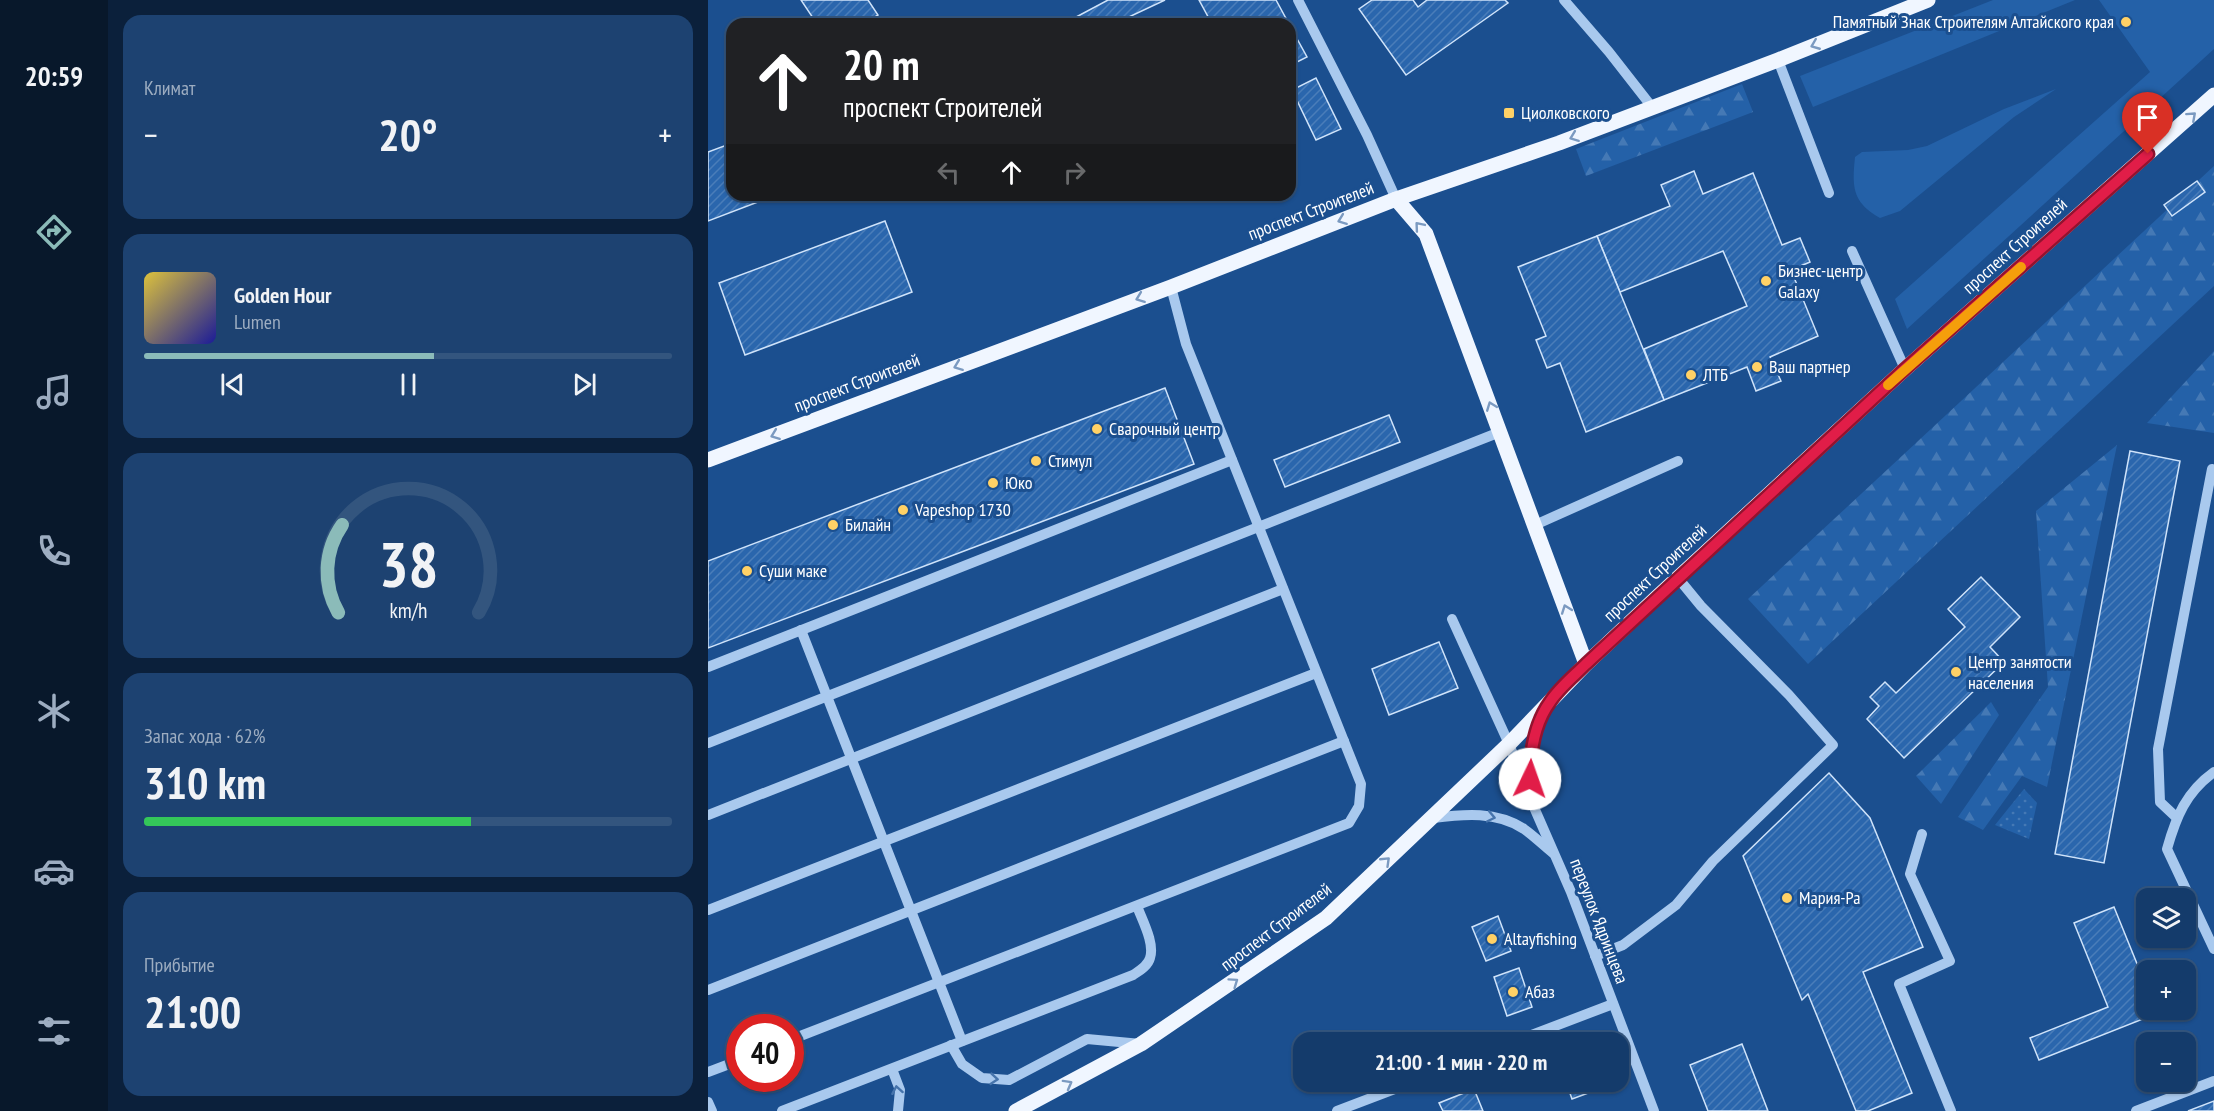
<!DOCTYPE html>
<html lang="ru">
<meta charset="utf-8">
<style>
:root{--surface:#143b6b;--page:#1d4271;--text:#f1f3f6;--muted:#9dadc1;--line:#33557e;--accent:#8bbbb9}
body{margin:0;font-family:"PT Sans Narrow",sans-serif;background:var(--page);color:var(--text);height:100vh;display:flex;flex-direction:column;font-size:22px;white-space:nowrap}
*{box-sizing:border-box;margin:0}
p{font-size:20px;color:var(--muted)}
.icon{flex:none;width:33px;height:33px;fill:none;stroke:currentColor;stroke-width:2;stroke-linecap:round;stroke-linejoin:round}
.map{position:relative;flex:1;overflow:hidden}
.panel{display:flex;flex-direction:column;gap:15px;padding:15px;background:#0b203b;width:600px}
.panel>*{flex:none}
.top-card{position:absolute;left:18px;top:18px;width:570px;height:183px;border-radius:18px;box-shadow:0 2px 4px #0004,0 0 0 2px var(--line);background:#202124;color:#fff;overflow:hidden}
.tools{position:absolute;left:1428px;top:888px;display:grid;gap:12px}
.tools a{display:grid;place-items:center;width:60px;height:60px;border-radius:12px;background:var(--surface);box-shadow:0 2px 4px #0004,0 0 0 2px var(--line);font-size:30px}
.speed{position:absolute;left:18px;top:1014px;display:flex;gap:12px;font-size:30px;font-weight:700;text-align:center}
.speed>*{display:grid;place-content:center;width:78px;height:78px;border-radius:50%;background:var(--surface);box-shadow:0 2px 4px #0004,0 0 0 2px var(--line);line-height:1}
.speed .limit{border:9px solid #d22;background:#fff;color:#111}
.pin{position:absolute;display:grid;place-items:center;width:51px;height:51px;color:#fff;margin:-62px -26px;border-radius:50% 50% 50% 0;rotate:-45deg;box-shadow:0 0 6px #0007}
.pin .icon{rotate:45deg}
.me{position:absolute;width:66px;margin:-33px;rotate:3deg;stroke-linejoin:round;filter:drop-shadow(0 0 4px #0008)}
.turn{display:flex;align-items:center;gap:21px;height:126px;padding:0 18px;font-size:27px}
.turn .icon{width:78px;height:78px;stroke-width:2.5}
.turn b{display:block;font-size:42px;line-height:51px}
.lanes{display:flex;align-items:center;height:57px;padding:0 18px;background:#0003;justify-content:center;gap:30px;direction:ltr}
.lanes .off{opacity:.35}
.big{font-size:45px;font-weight:600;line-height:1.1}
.panel .widget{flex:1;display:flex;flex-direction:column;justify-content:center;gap:9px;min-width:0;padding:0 21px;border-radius:18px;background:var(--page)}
.panel .dial{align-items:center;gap:0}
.dial svg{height:156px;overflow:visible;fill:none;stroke:var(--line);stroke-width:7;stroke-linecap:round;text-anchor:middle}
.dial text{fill:var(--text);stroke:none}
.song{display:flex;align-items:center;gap:18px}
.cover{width:72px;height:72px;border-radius:9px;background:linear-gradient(135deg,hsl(50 70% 55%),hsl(240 70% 35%))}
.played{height:6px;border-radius:3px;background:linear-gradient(90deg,var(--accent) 55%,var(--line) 55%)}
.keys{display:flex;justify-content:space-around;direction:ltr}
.heat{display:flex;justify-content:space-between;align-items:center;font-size:33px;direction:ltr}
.charge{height:9px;border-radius:4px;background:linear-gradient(90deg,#34c759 62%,var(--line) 0)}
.trip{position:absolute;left:585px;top:1032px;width:336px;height:60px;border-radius:18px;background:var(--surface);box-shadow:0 2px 4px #0004,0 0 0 2px var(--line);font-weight:600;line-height:60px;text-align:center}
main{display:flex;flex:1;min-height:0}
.tabs{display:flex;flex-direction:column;width:108px;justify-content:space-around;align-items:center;background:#08182b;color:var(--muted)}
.tabs .icon{width:42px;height:42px}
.tabs .current{color:var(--accent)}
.tabs b{font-size:27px;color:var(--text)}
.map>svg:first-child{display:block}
.green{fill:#2461a8}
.forest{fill:url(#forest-firs)}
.park{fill:url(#park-dots)}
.building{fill:url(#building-hatch);stroke:#cfe3fa;stroke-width:1.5}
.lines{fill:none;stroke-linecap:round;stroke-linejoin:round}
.minor{stroke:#a9c9ee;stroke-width:10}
.major{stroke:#f0f6ff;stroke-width:15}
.oneway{stroke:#7b9ac1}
.oneway2{stroke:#4674ac}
.route-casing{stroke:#92132f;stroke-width:15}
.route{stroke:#e11d48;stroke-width:10}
.slow{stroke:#f59e0b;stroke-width:10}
.poi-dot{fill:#ffd166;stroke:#1b4f8f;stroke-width:2}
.labels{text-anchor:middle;stroke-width:6;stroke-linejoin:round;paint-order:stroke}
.poi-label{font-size:18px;fill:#fff;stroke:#1b4f8f;text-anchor:start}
.street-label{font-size:18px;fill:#fff;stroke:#1b4f8f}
</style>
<main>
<nav class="tabs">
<b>20:59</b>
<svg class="icon current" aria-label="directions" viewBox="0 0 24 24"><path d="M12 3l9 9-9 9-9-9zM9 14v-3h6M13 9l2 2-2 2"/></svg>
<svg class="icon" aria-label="music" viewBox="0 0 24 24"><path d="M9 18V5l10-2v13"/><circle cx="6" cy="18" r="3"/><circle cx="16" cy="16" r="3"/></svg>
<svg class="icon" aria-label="phone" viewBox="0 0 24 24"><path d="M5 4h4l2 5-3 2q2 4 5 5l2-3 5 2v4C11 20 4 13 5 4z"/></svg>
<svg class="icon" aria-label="climate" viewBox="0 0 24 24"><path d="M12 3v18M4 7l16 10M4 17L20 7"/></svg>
<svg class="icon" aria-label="car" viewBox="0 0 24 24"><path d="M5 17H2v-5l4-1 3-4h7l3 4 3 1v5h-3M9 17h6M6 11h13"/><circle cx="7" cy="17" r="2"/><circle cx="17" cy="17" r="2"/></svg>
<svg class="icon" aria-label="filters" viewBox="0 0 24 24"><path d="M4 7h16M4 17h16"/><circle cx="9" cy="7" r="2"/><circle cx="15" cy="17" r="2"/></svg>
</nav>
<section class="panel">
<div class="widget"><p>Климат</p>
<div class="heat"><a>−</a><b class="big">20°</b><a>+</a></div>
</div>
<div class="widget">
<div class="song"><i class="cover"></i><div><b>Golden Hour</b><p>Lumen</p></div></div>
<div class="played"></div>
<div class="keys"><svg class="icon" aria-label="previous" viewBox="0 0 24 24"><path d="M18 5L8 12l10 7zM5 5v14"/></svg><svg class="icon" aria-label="pause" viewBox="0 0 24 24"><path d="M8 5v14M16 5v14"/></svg><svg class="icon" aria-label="next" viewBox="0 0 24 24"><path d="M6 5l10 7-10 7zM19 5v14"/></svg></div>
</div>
<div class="widget dial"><svg viewBox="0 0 100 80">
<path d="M14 69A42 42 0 1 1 86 69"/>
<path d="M14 69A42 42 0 0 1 16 24" stroke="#8bbbb9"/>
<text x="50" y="56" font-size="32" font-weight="700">38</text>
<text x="50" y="72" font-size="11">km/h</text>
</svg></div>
<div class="widget"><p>Запас хода · 62%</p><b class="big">310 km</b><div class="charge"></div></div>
<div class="widget"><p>Прибытие</p><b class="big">21:00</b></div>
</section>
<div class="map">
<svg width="1506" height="1111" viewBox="0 0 1506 1111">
<defs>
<pattern id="forest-firs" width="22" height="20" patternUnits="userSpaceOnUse" patternTransform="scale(1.5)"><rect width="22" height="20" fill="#2461a8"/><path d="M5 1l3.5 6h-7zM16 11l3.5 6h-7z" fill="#4579b5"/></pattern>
<pattern id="park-dots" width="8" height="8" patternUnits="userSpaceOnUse" patternTransform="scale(1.5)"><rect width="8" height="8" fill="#2461a8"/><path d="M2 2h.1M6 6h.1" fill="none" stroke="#4579b5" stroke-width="1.8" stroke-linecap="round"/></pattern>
<pattern id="building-hatch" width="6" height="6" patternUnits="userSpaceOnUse" patternTransform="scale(1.5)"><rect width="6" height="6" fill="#2a66ad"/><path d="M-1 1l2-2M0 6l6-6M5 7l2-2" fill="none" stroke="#4a7db9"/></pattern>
</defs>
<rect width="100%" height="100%" fill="#1b4f8f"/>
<g class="green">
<path d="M 1285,0 L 1367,0 L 1105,107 L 1092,76 Z"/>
<path d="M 1391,0 L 1506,0 L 1506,49 L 1199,329 L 1187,299 L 1442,72 Z"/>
<path d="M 1348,89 L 1306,117 L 1192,211 L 1172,218 C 1144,202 1144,187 1147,157 L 1154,152 L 1200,150 L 1219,146 L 1296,109 Z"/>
</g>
<g class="forest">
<path d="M 1034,84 L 1045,112 L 878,176 L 868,149 Z"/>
<path d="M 1506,166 L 1506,286 L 1100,664 L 1040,599 Z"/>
<path d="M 1506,351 L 1506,433 L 1439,423 Z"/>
<path d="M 1409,445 L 1339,787 L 1314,776 L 1275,830 L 1250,817 L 1340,687 L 1328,511 Z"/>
<path d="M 1283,702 L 1291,715 L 1233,804 L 1208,776 Z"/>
</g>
<path class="park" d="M 1316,789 L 1329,803 L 1321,839 L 1287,825 Z"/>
<g class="building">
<path d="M 93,0 L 160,0 L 170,15 L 156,24 L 109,24 Z"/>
<path d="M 400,0 L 457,0 L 406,24 L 355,24 Z"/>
<path d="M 491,0 L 568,0 L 581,24 L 504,24 Z"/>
<path d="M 664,0 L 705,0 L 710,7 L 719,0 L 797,0 L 800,3 L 698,75 L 651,9 Z"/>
<path d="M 582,26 L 599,57 L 583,65 L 582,64 Z"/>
<path d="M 608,78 L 633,129 L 608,140 L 584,90 Z"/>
<path d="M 24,143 L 24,195 L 68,195 L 0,221 L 0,152 Z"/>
<path d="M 986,171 L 995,194 L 1045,173 L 1074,245 L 1092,238 L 1102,262 L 1083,270 L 1110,336 L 1062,357 L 1073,381 L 1048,391 L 1039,367 L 956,400 L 936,349 L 1039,306 L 1015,251 L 912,292 L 889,236 L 962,206 L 953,185 Z"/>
<path d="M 1489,181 L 1497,192 L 1464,216 L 1456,205 Z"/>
<path d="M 177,221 L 204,292 L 37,355 L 11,283 Z"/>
<path d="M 889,236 L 956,400 L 878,432 L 852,363 L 839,368 L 828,340 L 838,336 L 810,267 Z"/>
<path d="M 457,388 L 486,464 L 0,648 L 0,561 Z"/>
<path d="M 681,415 L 692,442 L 577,487 L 566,460 Z"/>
<path d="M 1422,451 L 1472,461 L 1396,863 L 1347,854 Z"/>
<path d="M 1273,577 L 1312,617 L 1282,647 L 1296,662 L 1196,758 L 1159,719 L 1171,706 L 1162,697 L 1177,682 L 1188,693 L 1257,627 L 1240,609 Z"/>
<path d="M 731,642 L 750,688 L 681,715 L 664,669 Z"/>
<path d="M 1121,773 L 1162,818 L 1215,947 L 1155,972 L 1204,1093 L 1160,1111 L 1148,1111 L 1100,994 L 1094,1000 L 1035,856 Z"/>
<path d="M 1406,907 L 1438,986 L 1438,1010 L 1448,1010 L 1450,1013 L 1331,1060 L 1322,1038 L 1400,1007 L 1366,923 Z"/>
<path d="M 790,916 L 803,951 L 778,961 L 764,927 Z"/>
<path d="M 811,968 L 824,1007 L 799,1016 L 786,977 Z"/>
<path d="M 1034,1044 L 1060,1111 L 1000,1111 L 982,1065 Z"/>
<path d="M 858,1082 L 888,1082 L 891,1089 L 864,1099 Z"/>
<path d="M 766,1089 L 775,1111 L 735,1111 L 731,1103 Z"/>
<path d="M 1506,1101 L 1506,1111 L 1480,1111 Z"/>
</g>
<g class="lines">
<g class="minor">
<path d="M 590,0 L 659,135 L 688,199"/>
<path d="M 856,0 L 901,52 L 944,107"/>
<path d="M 1070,60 L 1121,193"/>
<path d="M 1144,251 L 1197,369"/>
<path d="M 827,525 L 970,461"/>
<path d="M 744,619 L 801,744 L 825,805 L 863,892 L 946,1111"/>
<path d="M 93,630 L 254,1041"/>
<path d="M 0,667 L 524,460"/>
<path d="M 0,743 L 792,432"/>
<path d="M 1506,772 C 1478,792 1468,817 1459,849 L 1506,949"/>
<path d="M 823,790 C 821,762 824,738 837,712"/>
<path d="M 0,815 L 575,589"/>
<path d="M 1468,817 L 1452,802 L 1450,749 L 1504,469"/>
<path d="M 725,818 C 756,814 789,811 816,829 C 826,836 835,845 845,853"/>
<path d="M 1214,834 L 1202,874 L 1242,961 L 1191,984 L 1243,1111"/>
<path d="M 0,910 L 608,673"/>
<path d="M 887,956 L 915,945 L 968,905 L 1005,861 L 1125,745 L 1081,695 L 993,606 L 970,578"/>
<path d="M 0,990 L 636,741"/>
<path d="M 82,1040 L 641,823 L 651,806 L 653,784 L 478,344 L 463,287"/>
<path d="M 805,1042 L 905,1004"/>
<path d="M 243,1045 L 254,1064 L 274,1078 L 301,1080 L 379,1039 L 433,1044"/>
<path d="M 184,1069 L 192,1090 L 190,1111"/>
<path d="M 0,1072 L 32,1060"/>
<path d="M 0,1102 L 4,1111"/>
<path d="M 74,1111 L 425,975 C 431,971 440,966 442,958 C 447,943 434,920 429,906"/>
<path d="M 629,1111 L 705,1082"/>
<path d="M 1428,1111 L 1506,1081"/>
</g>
<g class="major">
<path d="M 688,199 L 718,234 L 878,664"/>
<path d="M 0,460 L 463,287 L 688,199 L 851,143 L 1070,60 L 1220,0"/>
<path d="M 308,1111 L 433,1044 L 618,918 L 801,744 L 878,664 L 948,598 L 1197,369 L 1506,95"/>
</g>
</g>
<defs><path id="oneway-chevron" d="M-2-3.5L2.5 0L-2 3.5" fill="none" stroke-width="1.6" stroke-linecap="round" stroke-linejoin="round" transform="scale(1.5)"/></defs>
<g class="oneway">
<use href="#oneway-chevron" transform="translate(1107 45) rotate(158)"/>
<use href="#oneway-chevron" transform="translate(1484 116) rotate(-42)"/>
<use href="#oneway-chevron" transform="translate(866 137) rotate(159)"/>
<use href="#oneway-chevron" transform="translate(634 220) rotate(159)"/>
<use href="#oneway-chevron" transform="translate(711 226) rotate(-130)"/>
<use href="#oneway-chevron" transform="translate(432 298) rotate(159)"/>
<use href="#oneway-chevron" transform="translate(250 366) rotate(159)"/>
<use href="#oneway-chevron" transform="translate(783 406) rotate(-111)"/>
<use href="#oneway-chevron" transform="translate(67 435) rotate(159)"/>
<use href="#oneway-chevron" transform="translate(858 609) rotate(-110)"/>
<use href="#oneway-chevron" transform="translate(678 861) rotate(-44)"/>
<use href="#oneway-chevron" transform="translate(526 982) rotate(-35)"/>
<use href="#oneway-chevron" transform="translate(360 1084) rotate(-29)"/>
</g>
<g class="oneway2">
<use href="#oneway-chevron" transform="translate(783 817) rotate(12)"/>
<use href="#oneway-chevron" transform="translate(286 1079) rotate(5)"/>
<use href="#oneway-chevron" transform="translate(189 1090) rotate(-100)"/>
</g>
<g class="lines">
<g class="route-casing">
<path id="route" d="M 822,779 C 822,752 826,724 842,702 C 851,688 866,676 878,664 L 1197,369 L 1440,154"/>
</g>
<use href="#route" class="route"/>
<path class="slow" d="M 1180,385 L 1313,267"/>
</g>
<g class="poi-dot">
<circle cx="1418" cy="22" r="6"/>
<rect x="795" y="107" width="12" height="12" rx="3"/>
<circle cx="1058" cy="281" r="6"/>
<circle cx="1049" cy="367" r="6"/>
<circle cx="983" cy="375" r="6"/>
<circle cx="389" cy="429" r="6"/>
<circle cx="328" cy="461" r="6"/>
<circle cx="285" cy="483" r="6"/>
<circle cx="195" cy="510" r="6"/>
<circle cx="125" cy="525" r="6"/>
<circle cx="39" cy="571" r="6"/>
<circle cx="1248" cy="672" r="6"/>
<circle cx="1079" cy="898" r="6"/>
<circle cx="784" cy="939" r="6"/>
<circle cx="805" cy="992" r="6"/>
</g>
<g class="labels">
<g class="poi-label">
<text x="1406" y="28" text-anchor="end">Памятный Знак Строителям Алтайского края</text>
<text x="813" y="119">Циолковского</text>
<text x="1070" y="277">Бизнес-центр<tspan x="1070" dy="21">Galaxy</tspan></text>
<text x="1061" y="373">Ваш партнер</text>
<text x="995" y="381">ЛТБ</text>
<text x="401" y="435">Сварочный центр</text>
<text x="340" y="467">Стимул</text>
<text x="297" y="489">Юко</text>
<text x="207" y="516">Vapeshop 1730</text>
<text x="137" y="531">Билайн</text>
<text x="51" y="577">Суши маке</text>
<text x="1260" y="668">Центр занятости<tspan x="1260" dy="21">населения</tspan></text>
<text x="1091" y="904">Мария-Ра</text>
<text x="796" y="945">Altayfishing</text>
<text x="817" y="998">Абаз</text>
</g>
<g class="street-label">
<text transform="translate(603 211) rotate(-21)" y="6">проспект Строителей</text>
<text transform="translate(1307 246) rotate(-42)" y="6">проспект Строителей</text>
<text transform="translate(149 383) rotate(-21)" y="6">проспект Строителей</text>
<text transform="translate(947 573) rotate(-43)" y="6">проспект Строителей</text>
<text transform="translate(891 921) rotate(69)" y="6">переулок Ядринцева</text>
<text transform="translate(568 927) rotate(-37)" y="6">проспект Строителей</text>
</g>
</g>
</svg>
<div class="tools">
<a><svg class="icon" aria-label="layers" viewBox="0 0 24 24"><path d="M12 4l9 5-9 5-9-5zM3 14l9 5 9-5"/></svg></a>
<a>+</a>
<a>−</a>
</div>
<div class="speed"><div class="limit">40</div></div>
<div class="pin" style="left:1440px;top:154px;background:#d93025"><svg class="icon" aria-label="arrive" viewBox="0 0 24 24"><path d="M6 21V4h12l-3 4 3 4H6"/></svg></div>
<svg class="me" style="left:822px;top:779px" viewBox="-20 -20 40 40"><circle r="19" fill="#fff"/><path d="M0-13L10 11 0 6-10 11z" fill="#e11d48"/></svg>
<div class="trip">21:00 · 1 мин · 220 m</div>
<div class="top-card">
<div class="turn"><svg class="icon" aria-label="ahead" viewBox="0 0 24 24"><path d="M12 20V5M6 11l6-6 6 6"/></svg><div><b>20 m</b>проспект Строителей</div></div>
<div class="lanes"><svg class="icon off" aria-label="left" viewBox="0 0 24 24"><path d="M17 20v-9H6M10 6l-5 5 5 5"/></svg><svg class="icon" aria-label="ahead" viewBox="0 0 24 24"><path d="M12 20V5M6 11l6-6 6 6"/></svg><svg class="icon off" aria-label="right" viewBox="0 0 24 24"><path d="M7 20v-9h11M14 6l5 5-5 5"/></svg></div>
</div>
</div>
</main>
